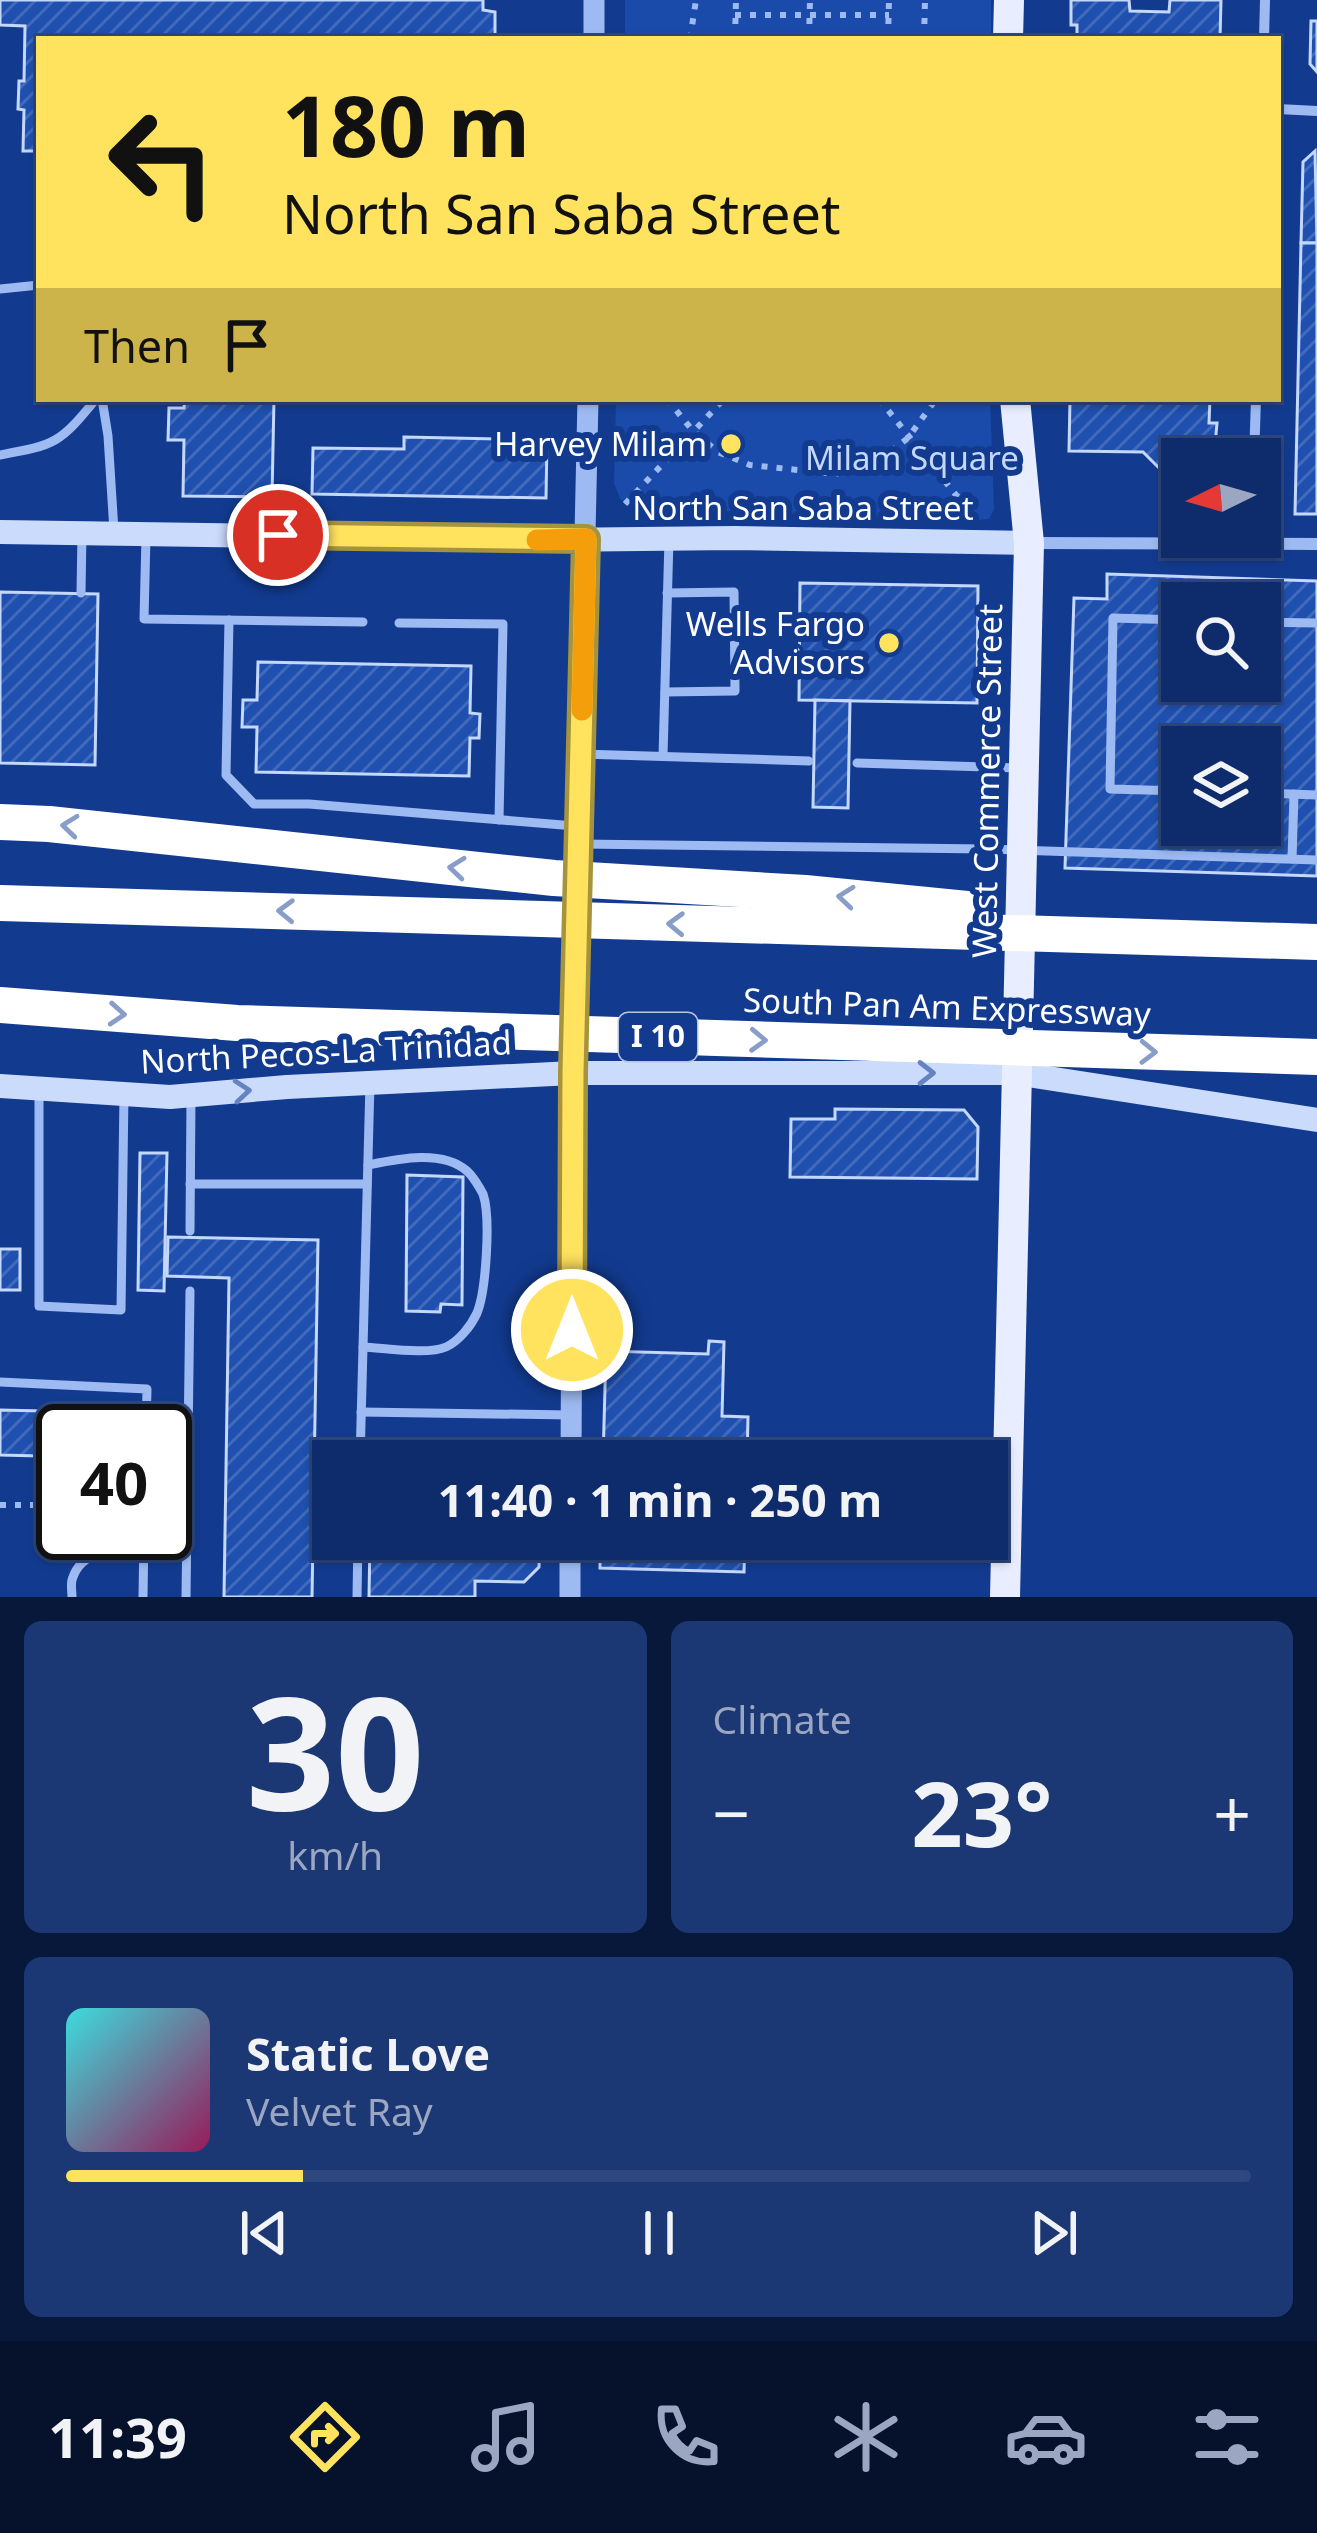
<!DOCTYPE html>
<meta charset="utf-8">
<style>
:root{--surface:#0e2c6c;--page:#1c3874;--text:#f1f3f6;--muted:#9ba7c2;--line:#2e487f;--accent:#ffe25e}
body{margin:0;font-family:"Noto Sans",sans-serif;background:var(--page);color:var(--text);height:100vh;display:flex;flex-direction:column;font-size:45px;white-space:nowrap}
*{box-sizing:border-box;margin:0}
p{font-size:39px;color:var(--muted)}
.icon{flex:none;width:66px;height:66px;fill:none;stroke:currentColor;stroke-width:2;stroke-linecap:round;stroke-linejoin:round}
.map{position:relative;height:1597px;overflow:hidden}
.drawer{display:flex;flex-direction:column;gap:24px;padding:24px;background:#08183b;flex:1}
.drawer>*{flex:none}
.hud{position:absolute;left:36px;top:36px;width:1245px;height:366px;border-radius:0px;box-shadow:0 3px 9px #0004,0 0 0 3px var(--line);background:#ffe25e;color:#111;overflow:hidden}
.needle{width:78px;rotate:265deg}
.fabs{position:absolute;left:1161px;top:438px;display:grid;gap:24px}
.fabs a{display:grid;place-items:center;width:120px;height:120px;border-radius:0px;background:var(--surface);box-shadow:0 3px 9px #0004,0 0 0 3px var(--line);font-size:60px}
.speed{position:absolute;left:36px;top:1404px;display:flex;gap:24px;font-size:60px;font-weight:700;text-align:center}
.speed>*{display:grid;place-content:center;width:156px;height:156px;border-radius:50%;background:var(--surface);box-shadow:0 3px 9px #0004,0 0 0 3px var(--line);line-height:1}
.speed .limit{border:6px solid #111;border-radius:18px;background:#fff;color:#111}
.pin{position:absolute;display:grid;place-items:center;width:102px;height:102px;color:#fff;margin:-51px;border:6px solid #fff;border-radius:50%;box-shadow:0 3px 12px #0007}
.me{position:absolute;width:132px;margin:-66px;rotate:0deg;stroke-linejoin:round;filter:drop-shadow(0 0 9px #0008)}
.turn{display:flex;align-items:center;gap:42px;height:252px;padding:0 48px;font-size:54px}
.turn .icon{width:156px;height:156px;stroke-width:2.5}
.turn b{display:block;font-size:84px;line-height:102px}
.then{display:flex;align-items:center;height:114px;padding:0 48px;background:#0003;gap:24px;font-size:45px}
.big{font-size:90px;font-weight:700;line-height:1.1}
.drawer .tile{flex:1;display:flex;flex-direction:column;justify-content:center;gap:18px;min-width:0;padding:0 42px;border-radius:18px;background:var(--page)}
.drawer .dial{align-items:center;gap:0}
.dial b{font-size:156px;line-height:1}
.song{display:flex;align-items:center;gap:36px}
.cover{width:144px;height:144px;border-radius:18px;background:linear-gradient(135deg,hsl(180 70% 55%),hsl(330 70% 35%))}
.played{height:12px;border-radius:6px;background:linear-gradient(90deg,var(--accent) 20%,var(--line) 20%)}
.keys{display:flex;justify-content:space-around;direction:ltr}
.heat{display:flex;justify-content:space-between;align-items:center;font-size:66px;direction:ltr}
.drawer .tiles{flex:1;display:grid;gap:24px;grid-template-columns:1fr 1fr}
.tile:last-child{grid-column:span 2}
.trip{position:absolute;left:312px;top:1440px;width:696px;height:120px;border-radius:0px;background:var(--surface);box-shadow:0 3px 9px #0004,0 0 0 3px var(--line);font-weight:700;line-height:120px;text-align:center}
.dock{display:flex;height:192px;justify-content:space-around;align-items:center;background:#06122b;color:var(--muted)}
.dock .icon{width:84px;height:84px}
.dock .active{color:var(--accent)}
.dock b{font-size:54px;color:var(--text)}
.map>svg:first-child{display:block}
.green{fill:#1a4baa}
.building{fill:url(#building-hatch);stroke:#c4d8fd;stroke-width:3;fill-rule:evenodd}
.lines{fill:none;stroke-linecap:round;stroke-linejoin:round}
.path{stroke:#9dbaf2;stroke-width:6;stroke-dasharray:6 9;stroke-linecap:butt}
.service{stroke:#9dbaf2;stroke-width:9}
.pedestrian{stroke:#9dbaf2;stroke-width:10}
.minor{stroke:#9dbaf2;stroke-width:12}
.tertiary{stroke:#9dbaf2;stroke-width:21}
.secondary{stroke:#cbdbfc;stroke-width:24}
.primary{stroke:#e8eeff;stroke-width:30}
.motorway{stroke:#fff;stroke-width:36}
.oneway{stroke:#889dc8}
.oneway2{stroke:#6583c1}
.route-casing{stroke:#a6933d;stroke-width:30}
.route{stroke:#ffe25e;stroke-width:21}
.slow{stroke:#f59e0b;stroke-width:21}
.poi-dot{fill:#ffe25e;stroke:#123b90;stroke-width:4.5}
.labels{text-anchor:middle;stroke-width:12;stroke-linejoin:round;paint-order:stroke}
.shield{fill:#123b90;stroke:#b8c4de;stroke-width:3}
.shield-label{font-size:30px;font-weight:bold;fill:#fff}
.poi-label{font-size:33px;fill:#fff;stroke:#123b90;text-anchor:end}
.park-label{font-size:33px;fill:#c4d8fd;stroke:#123b90}
.street-label{font-size:33px;fill:#fff;stroke:#123b90}
</style>
<div class="map">
<svg width="1317" height="1597" viewBox="0 0 1317 1597">
<defs>
<pattern id="building-hatch" width="6" height="6" patternUnits="userSpaceOnUse" patternTransform="scale(3)"><rect width="6" height="6" fill="#1f50af"/><path d="M-1 1l2-2M0 6l6-6M5 7l2-2" fill="none" stroke="#416abb"/></pattern>
</defs>
<rect width="100%" height="100%" fill="#123b90"/>
<g class="green">
<rect x="625" y="0" width="366" height="39"/>
<path d="M 616,399 L 990,399 L 994,509 L 989,519 L 975,520 L 636,508 L 620,499 L 614,483 Z"/>
</g>
<g class="building">
<path d="M 0,0 L 483,0 L 483,10 L 495,12 L 495,39 L 39,39 L 39,151 L 23,151 L 24,110 L 18,109 L 19,81 L 24,81 L 25,26 L 0,25 Z"/>
<path d="M 1071,0 L 1129,0 L 1130,11 L 1169,12 L 1170,0 L 1221,0 L 1220,39 L 1077,39 L 1077,25 L 1071,25 Z"/>
<path d="M 1311,21 L 1317,21 L 1317,72 L 1310,64 Z"/>
<path d="M 1315,151 L 1317,243 L 1301,243 L 1303,162 Z"/>
<path d="M 1301,243 L 1317,243 L 1317,514 L 1295,514 Z"/>
<path d="M 185,399 L 274,399 L 272,497 L 183,496 L 184,440 L 168,440 L 169,408 L 184,408 Z"/>
<path d="M 1070,399 L 1210,399 L 1209,423 L 1217,423 L 1214,457 L 1173,456 L 1160,469 L 1143,452 L 1069,451 Z"/>
<path d="M 404,437 L 547,440 L 546,498 L 312,494 L 313,448 L 404,449 Z"/>
<path d="M 1107,574 L 1317,581 L 1317,876 L 1065,868 L 1074,598 L 1107,599 ZM 1182,603 L 1260,603 L 1260,681 L 1182,681 ZM 1182,747 L 1260,747 L 1260,825 L 1182,825 Z"/>
<path d="M 800,583 L 978,586 L 977,703 L 799,700 Z"/>
<path d="M 0,592 L 98,594 L 95,765 L 0,763 Z"/>
<path d="M 258,662 L 471,666 L 470,713 L 480,714 L 479,738 L 470,738 L 469,776 L 256,772 L 257,727 L 242,727 L 243,700 L 257,700 Z"/>
<path d="M 815,700 L 850,701 L 848,808 L 813,807 Z"/>
<path d="M 835,1109 L 964,1110 L 978,1127 L 977,1179 L 790,1177 L 791,1119 L 835,1119 Z"/>
<path d="M 140,1153 L 167,1153 L 164,1291 L 138,1290 Z"/>
<path d="M 407,1175 L 463,1177 L 462,1305 L 441,1304 L 440,1312 L 406,1311 Z"/>
<path d="M 168,1237 L 318,1240 L 312,1597 L 224,1597 L 229,1278 L 167,1276 Z"/>
<rect x="0" y="1249" width="20" height="41"/>
<path d="M 709,1341 L 724,1342 L 722,1416 L 748,1417 L 747,1461 L 603,1461 L 606,1351 L 708,1354 Z"/>
<path d="M 0,1410 L 84,1412 L 84,1431 L 63,1431 L 63,1501 L 38,1501 L 39,1456 L 0,1455 Z"/>
<path d="M 373,1455 L 483,1458 L 483,1461 L 372,1461 Z"/>
<path d="M 370,1539 L 540,1539 L 539,1567 L 524,1582 L 475,1581 L 475,1597 L 369,1597 Z"/>
<path d="M 600,1539 L 745,1539 L 744,1572 L 600,1568 Z"/>
</g>
<g class="lines">
<g class="path">
<path d="M 735,15 L 889,15"/>
<path d="M 690,39 L 696,0"/>
<path d="M 735,39 L 736,0"/>
<path d="M 809,39 L 810,0"/>
<path d="M 888,39 L 889,0"/>
<path d="M 924,39 L 925,0"/>
<path d="M 667,399 L 693,431 L 718,452 L 750,465 L 836,474 L 878,461 L 908,438 L 936,399"/>
<path d="M 839,399 L 877,400"/>
<path d="M 879,399 L 956,495 L 976,512"/>
<path d="M 625,504 L 724,399"/>
<path d="M 0,1505 L 41,1505 L 41,1511 L 63,1511"/>
</g>
<g class="service">
<path d="M 0,289 L 39,285"/>
<path d="M 102,399 L 108,436 L 114,531"/>
<path d="M 0,455 C 56,445 60,443 96,399"/>
<path d="M 146,537 L 144,619 L 363,622"/>
<path d="M 81,593 L 82,533"/>
<path d="M 229,620 L 226,775 L 254,804 L 309,804 L 575,826"/>
<path d="M 1182,620 L 1113,618 L 1110,789 L 1182,791"/>
<path d="M 1260,622 L 1317,623"/>
<path d="M 399,623 L 503,624 L 499,820"/>
<path d="M 665,692 L 735,691 L 734,592 L 667,593"/>
<path d="M 581,754 L 809,761"/>
<path d="M 663,756 L 669,539"/>
<path d="M 857,763 L 1020,768"/>
<path d="M 1260,793 L 1317,795"/>
<path d="M 580,844 L 986,849 L 1317,860"/>
<path d="M 1292,859 L 1294,794"/>
<path d="M 39,1093 L 39,1306 L 121,1310 L 124,1094"/>
<path d="M 190,1184 L 367,1184"/>
<path d="M 190,1231 L 191,1096"/>
<path d="M 363,1347 C 385,1348 428,1355 446,1347 C 459,1341 471,1326 477,1313 C 486,1291 491,1217 483,1194 C 480,1188 472,1175 467,1171 C 442,1149 397,1159 368,1165"/>
<path d="M 0,1382 L 147,1389 L 146,1431"/>
<path d="M 361,1412 L 571,1415"/>
<path d="M 360,1461 L 370,1083"/>
<path d="M 72,1597 C 72,1590 70,1583 73,1577 C 83,1548 120,1549 144,1547"/>
<path d="M 143,1597 L 144,1533"/>
<path d="M 186,1597 L 190,1291"/>
<path d="M 357,1597 L 358,1539"/>
</g>
<g class="pedestrian">
<path d="M 1264,39 L 1265,0"/>
<path d="M 1278,109 L 1317,111"/>
<path d="M 1254,459 L 1256,399"/>
</g>
<path class="minor" d="M 1030,543 L 1317,544"/>
<g class="tertiary">
<path d="M 594,39 L 594,0"/>
<path d="M 571,1461 L 573,1073 L 588,399"/>
<path d="M 570,1597 L 570,1539"/>
</g>
<g class="secondary">
<path d="M 0,532 L 548,540 L 734,538 L 1029,543"/>
<path d="M 0,1086 L 170,1097 L 287,1087 L 573,1073 L 1016,1073 L 1317,1120"/>
</g>
<g class="primary">
<path d="M 1008,39 L 1009,0"/>
<path d="M 1005,1597 L 1029,543 L 1015,399"/>
</g>
<g class="motorway">
<path d="M 0,822 L 49,824 L 554,878 L 805,893 L 977,910"/>
<path d="M 0,903 L 1317,942"/>
<path d="M 0,1005 L 237,1023 L 1317,1057"/>
</g>
</g>
<defs><path id="oneway-chevron" d="M-2-3.5L2.5 0L-2 3.5" fill="none" stroke-width="1.6" stroke-linecap="round" stroke-linejoin="round" transform="scale(3)"/></defs>
<g class="oneway">
<use href="#oneway-chevron" transform="translate(70 826) rotate(-174)"/>
<use href="#oneway-chevron" transform="translate(457 868) rotate(-174)"/>
<use href="#oneway-chevron" transform="translate(846 897) rotate(-174)"/>
<use href="#oneway-chevron" transform="translate(286 911) rotate(-178)"/>
<use href="#oneway-chevron" transform="translate(676 924) rotate(-178)"/>
<use href="#oneway-chevron" transform="translate(117 1014) rotate(4)"/>
<use href="#oneway-chevron" transform="translate(758 1040) rotate(2)"/>
<use href="#oneway-chevron" transform="translate(1148 1052) rotate(1)"/>
</g>
<g class="oneway2">
<use href="#oneway-chevron" transform="translate(926 1073)"/>
<use href="#oneway-chevron" transform="translate(242 1091) rotate(-5)"/>
</g>
<g class="lines">
<g class="route-casing">
<path id="route" d="M 278,535 L 586,539 L 573,1072 L 572,1330"/>
</g>
<use href="#route" class="route"/>
<path class="slow" d="M 537,540 L 586,539 L 582,710"/>
</g>
<g class="poi-dot">
<circle cx="731" cy="444" r="12"/>
<circle cx="889" cy="643" r="12"/>
</g>
<g class="labels">
<rect class="shield" x="619" y="1013" width="78" height="48" rx="9"/>
<g class="shield-label">
<text x="658" y="1047">I 10</text>
</g>
<g class="poi-label">
<text x="707" y="456">Harvey Milam</text>
<text x="865" y="636">Wells Fargo<tspan x="865" dy="38">Advisors</tspan></text>
</g>
<g class="park-label">
<text x="912" y="470">Milam Square</text>
</g>
<g class="street-label">
<text x="803" y="520">North San Saba Street</text>
<text transform="translate(987 781) rotate(-89)" y="12">West Commerce Street</text>
<text transform="translate(947 1007) rotate(2)" y="12">South Pan Am Expressway</text>
<text transform="translate(326 1052) rotate(-3)" y="12">North Pecos-La Trinidad</text>
</g>
</g>
</svg>
<div class="fabs">
<a><svg class="needle" viewBox="-14 -14 28 28"><path d="M0-13l5 13h-10z" fill="#e53935"/><path d="M0 13l5-13h-10z" fill="#9ba7c2"/></svg></a>
<a><svg class="icon" aria-label="search" viewBox="0 0 24 24"><circle cx="10" cy="10" r="6"/><path d="M15 15l6 6"/></svg></a>
<a><svg class="icon" aria-label="layers" viewBox="0 0 24 24"><path d="M12 4l9 5-9 5-9-5zM3 14l9 5 9-5"/></svg></a>
</div>
<div class="speed"><div class="limit">40</div></div>
<div class="pin" style="left:278px;top:535px;background:#d93025"><svg class="icon" aria-label="arrive" viewBox="0 0 24 24"><path d="M6 21V4h12l-3 4 3 4H6"/></svg></div>
<svg class="me" style="left:572px;top:1330px" viewBox="-20 -20 40 40"><circle r="17" fill="#ffe25e" stroke="#fff" stroke-width="3"/><path d="M0-11L8 9 0 5-8 9z" fill="#fff"/></svg>
<div class="trip">11:40 · 1 min · 250 m</div>
<div class="hud">
<div class="turn"><svg class="icon" aria-label="left" viewBox="0 0 24 24"><path d="M17 20v-9H6M10 6l-5 5 5 5"/></svg><div><b>180 m</b>North San Saba Street</div></div>
<div class="then">Then<svg class="icon" aria-label="arrive" viewBox="0 0 24 24"><path d="M6 21V4h12l-3 4 3 4H6"/></svg></div>
</div>
</div>
<section class="drawer">
<div class="tiles">
<div class="tile dial"><b>30</b><p>km/h</p></div>
<div class="tile"><p>Climate</p>
<div class="heat"><a>−</a><b class="big">23°</b><a>+</a></div>
</div>
<div class="tile">
<div class="song"><i class="cover"></i><div><b>Static Love</b><p>Velvet Ray</p></div></div>
<div class="played"></div>
<div class="keys"><svg class="icon" aria-label="previous" viewBox="0 0 24 24"><path d="M18 5L8 12l10 7zM5 5v14"/></svg><svg class="icon" aria-label="pause" viewBox="0 0 24 24"><path d="M8 5v14M16 5v14"/></svg><svg class="icon" aria-label="next" viewBox="0 0 24 24"><path d="M6 5l10 7-10 7zM19 5v14"/></svg></div>
</div>
</div>
</section>
<nav class="dock">
<b>11:39</b>
<svg class="icon active" aria-label="directions" viewBox="0 0 24 24"><path d="M12 3l9 9-9 9-9-9zM9 14v-3h6M13 9l2 2-2 2"/></svg>
<svg class="icon" aria-label="music" viewBox="0 0 24 24"><path d="M9 18V5l10-2v13"/><circle cx="6" cy="18" r="3"/><circle cx="16" cy="16" r="3"/></svg>
<svg class="icon" aria-label="phone" viewBox="0 0 24 24"><path d="M5 4h4l2 5-3 2q2 4 5 5l2-3 5 2v4C11 20 4 13 5 4z"/></svg>
<svg class="icon" aria-label="climate" viewBox="0 0 24 24"><path d="M12 3v18M4 7l16 10M4 17L20 7"/></svg>
<svg class="icon" aria-label="car" viewBox="0 0 24 24"><path d="M5 17H2v-5l4-1 3-4h7l3 4 3 1v5h-3M9 17h6M6 11h13"/><circle cx="7" cy="17" r="2"/><circle cx="17" cy="17" r="2"/></svg>
<svg class="icon" aria-label="filters" viewBox="0 0 24 24"><path d="M4 7h16M4 17h16"/><circle cx="9" cy="7" r="2"/><circle cx="15" cy="17" r="2"/></svg>
</nav>
